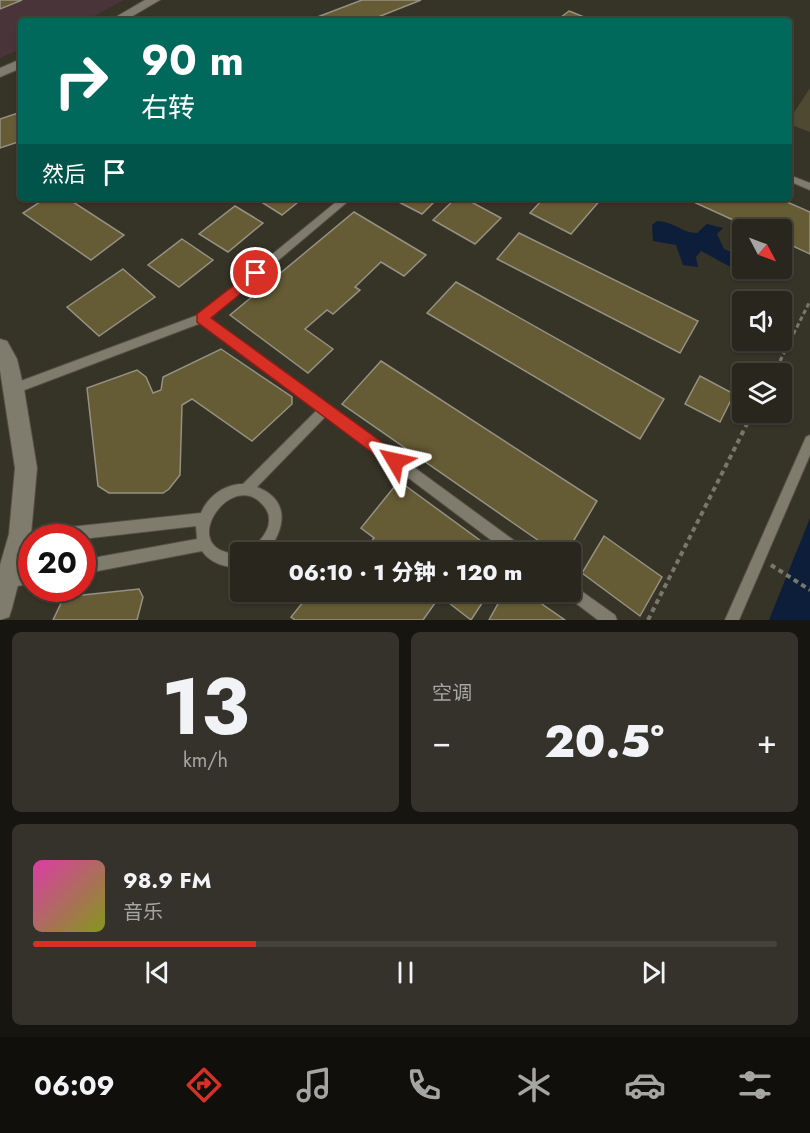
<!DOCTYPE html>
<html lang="zh">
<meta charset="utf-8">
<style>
:root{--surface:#28261d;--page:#34322a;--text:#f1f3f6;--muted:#a5a5a4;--line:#44433b;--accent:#d93025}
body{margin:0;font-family:Jost,"Noto Sans SC",sans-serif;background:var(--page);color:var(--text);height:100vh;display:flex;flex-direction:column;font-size:22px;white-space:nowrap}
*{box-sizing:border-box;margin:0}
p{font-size:20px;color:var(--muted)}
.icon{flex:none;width:33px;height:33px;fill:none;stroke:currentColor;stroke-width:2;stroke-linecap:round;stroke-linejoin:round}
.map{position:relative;height:620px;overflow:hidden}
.side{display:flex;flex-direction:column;gap:12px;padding:12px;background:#161510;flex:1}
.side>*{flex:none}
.banner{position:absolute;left:18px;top:18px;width:774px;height:183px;border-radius:6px;box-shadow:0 2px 4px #0004,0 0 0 2px var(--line);background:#00695c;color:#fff;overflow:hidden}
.needle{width:39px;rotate:131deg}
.fabs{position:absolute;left:732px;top:219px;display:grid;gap:12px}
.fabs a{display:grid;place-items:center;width:60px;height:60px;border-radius:6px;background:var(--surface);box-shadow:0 2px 4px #0004,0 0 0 2px var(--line);font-size:30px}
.speed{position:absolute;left:18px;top:524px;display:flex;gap:12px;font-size:30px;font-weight:700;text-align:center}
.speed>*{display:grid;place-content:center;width:78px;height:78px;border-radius:50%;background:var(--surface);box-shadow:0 2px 4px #0004,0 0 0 2px var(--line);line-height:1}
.speed .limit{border:9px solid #d22;background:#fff;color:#111}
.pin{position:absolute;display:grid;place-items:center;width:51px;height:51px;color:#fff;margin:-26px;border:3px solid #fff;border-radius:50%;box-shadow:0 2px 6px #0007}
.me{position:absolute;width:66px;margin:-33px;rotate:306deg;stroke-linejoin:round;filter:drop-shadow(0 0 4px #0008)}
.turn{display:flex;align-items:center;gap:21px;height:126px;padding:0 24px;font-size:27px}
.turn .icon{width:78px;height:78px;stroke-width:2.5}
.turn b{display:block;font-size:42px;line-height:51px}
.then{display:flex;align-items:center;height:57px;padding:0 24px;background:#0003;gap:12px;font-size:22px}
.big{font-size:45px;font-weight:800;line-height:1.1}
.side .card{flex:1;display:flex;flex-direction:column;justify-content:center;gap:9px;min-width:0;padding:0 21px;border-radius:9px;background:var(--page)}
.side .dial{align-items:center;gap:0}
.dial b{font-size:78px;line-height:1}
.song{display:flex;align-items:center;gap:18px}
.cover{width:72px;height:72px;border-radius:9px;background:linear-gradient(135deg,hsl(320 70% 55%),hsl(70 70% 35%))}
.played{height:6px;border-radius:3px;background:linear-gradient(90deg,var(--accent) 30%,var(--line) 30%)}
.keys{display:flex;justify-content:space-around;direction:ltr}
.heat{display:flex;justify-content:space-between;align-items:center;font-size:33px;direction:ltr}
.side .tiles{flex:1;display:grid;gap:12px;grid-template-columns:1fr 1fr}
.card:last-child{grid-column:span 2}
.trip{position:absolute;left:230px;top:542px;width:351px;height:60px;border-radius:6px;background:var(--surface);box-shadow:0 2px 4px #0004,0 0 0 2px var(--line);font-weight:800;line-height:60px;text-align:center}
.menu{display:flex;height:96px;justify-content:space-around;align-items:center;background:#100f0c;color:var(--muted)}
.menu .icon{width:42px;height:42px}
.menu .current{color:var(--accent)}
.menu b{font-size:27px;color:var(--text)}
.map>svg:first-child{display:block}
.commercial{fill:#483439}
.green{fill:#4f4931}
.water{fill:#0d1e3a}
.building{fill:#655b34;stroke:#959183;stroke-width:1.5}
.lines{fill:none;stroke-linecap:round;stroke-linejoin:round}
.lane-casing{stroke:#535146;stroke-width:2}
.street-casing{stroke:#535146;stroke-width:2}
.secondary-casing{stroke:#535146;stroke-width:2}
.path-far1{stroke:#79776c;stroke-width:3;stroke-dasharray:4.5 3;stroke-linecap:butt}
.path{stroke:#79776c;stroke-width:4;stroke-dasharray:5 4;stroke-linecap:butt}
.lane{fill:#7f7c6e;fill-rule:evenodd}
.street{fill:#7f7c6e;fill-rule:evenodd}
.secondary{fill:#7f7c6e;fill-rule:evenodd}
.route{fill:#d93025;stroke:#8d1f18;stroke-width:1.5}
</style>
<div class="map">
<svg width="810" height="620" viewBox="0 0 810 620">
<rect width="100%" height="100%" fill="#363327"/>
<path class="commercial" d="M 0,0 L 124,0 L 85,21 L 21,21 L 21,49 L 0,58 Z"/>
<path class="green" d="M 810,88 L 810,132 L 789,124 L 789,120 Z"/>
<g class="water">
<path d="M 657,221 C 673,221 682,233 697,233 L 707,224 L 723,228 L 717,234 L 724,249 L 736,254 L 742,253 L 742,268 L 762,269 L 762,272 C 743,278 718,259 701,251 L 696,257 L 698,267 L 683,265 L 676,245 L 653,241 L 652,225 Z"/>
<path d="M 810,518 L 810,620 L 769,620 Z"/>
</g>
<g class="building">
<path d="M 0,0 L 22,0 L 0,9 Z"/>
<path d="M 362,0 L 421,0 L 368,21 L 307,21 Z"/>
<path d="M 569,11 L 594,21 L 556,21 Z"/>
<path d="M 21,112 L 21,141 L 0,148 L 0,119 Z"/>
<path d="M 46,198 L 67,198 L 124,235 L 91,260 L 23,213 Z"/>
<path d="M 255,198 L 303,198 L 282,215 Z"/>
<path d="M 391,198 L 438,198 L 422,214 Z"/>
<path d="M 456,198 L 464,198 L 501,218 L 475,244 L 433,220 Z"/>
<path d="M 544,198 L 602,198 L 571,234 L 530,213 Z"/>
<path d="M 685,198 L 778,198 L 810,212 L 810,254 L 782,241 L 782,230 L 755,230 Z"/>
<path d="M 235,206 L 263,223 L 228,252 L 199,234 Z"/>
<path d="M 354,212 L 426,255 L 404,276 L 381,262 L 355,287 L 360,290 L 333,314 L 327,310 L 305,329 L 333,349 L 308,373 L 230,315 Z"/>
<path d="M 519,233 L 698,321 L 680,353 L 497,259 Z"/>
<path d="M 182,239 L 213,260 L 179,287 L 148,265 Z"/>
<path d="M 123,269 L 155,297 L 99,336 L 67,307 Z"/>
<path d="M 456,282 L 664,399 L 640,439 L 427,313 Z"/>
<path d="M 221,349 L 292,397 L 292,404 L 252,441 L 192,399 L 182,405 L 180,475 L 169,489 L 163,493 L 109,493 L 98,486 L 87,388 L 137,370 L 146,377 L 153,393 L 161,390 L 163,377 Z"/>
<path d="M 381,361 L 597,501 L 567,552 L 555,552 L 342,404 Z"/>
<path d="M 700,376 L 734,394 L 720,422 L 685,404 Z"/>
<path d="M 399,481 L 496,552 L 363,552 L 374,538 L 361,528 Z"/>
<path d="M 604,536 L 662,577 L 640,616 L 582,573 Z"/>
<path d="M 139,589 L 143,597 L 137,620 L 53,620 L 64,597 Z"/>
<path d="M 312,591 L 490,591 L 471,620 L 440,596 L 423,620 L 295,620 L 291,617 Z"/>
<path d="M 505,591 L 523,591 L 565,620 L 489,620 Z"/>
</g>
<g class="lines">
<g class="lane-casing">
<g id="lane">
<path d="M 789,175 L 810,183 L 810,190 L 789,181 Z"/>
<path d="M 341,198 L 352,198 L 210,318 L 523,547 L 525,552 L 507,552 L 326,416 L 257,487 C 290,500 286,528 267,552 L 252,552 C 257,541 270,533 269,519 C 269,512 265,507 261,503 C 229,470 174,553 240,554 L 240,568 C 225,567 211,564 202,551 L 82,574 L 82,560 L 197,539 L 196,526 L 82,539 L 82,537 L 35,537 L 37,532 L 42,530 L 201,513 C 208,496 225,484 243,484 L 317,410 L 201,323 L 14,394 L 10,393 L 8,389 L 10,385 L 198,315 Z"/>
<path d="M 810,435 L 810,455 L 739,620 L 725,620 L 806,437 Z"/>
<path d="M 32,569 L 32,583 L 8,588 L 3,586 L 1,581 L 3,576 Z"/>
<path d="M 570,583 L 615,615 L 617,620 L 598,620 L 565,595 L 563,591 L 570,591 Z"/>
</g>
</g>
<g class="street-casing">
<g id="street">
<path d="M 145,0 L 160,0 L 124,21 L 109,21 Z"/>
<path d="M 21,59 L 21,68 L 0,77 L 0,68 Z"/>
</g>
</g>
<g class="secondary-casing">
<path id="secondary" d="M 0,339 L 7,341 L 17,359 L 24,389 L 37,468 L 31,534 L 12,608 L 9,617 L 0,620 L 0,565 L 9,534 L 15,468 L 0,370 Z"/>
</g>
<path class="path-far1" d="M 780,361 L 810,301"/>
<g class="path">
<path d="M 773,374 L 781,359"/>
<path d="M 771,565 L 810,590"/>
<path d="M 648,620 L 753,412"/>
</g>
<use href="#lane" class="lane"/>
<use href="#street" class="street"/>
<use href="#secondary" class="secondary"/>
</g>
<path class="route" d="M 256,268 L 261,269 L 261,277 L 211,318 L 401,456 L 403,461 L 401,466 L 395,469 L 390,466 L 197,322 L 197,314 Z"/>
</svg>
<div class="fabs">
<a><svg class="needle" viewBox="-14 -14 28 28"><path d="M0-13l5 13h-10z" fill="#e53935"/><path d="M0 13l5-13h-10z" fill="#a5a5a4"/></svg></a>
<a><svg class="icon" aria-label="sound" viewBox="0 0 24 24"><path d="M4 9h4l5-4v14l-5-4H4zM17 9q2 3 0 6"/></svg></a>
<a><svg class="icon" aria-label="layers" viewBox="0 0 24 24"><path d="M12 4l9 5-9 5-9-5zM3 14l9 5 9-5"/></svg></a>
</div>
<div class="speed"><div class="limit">20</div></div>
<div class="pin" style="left:256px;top:273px;background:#d93025"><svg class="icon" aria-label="arrive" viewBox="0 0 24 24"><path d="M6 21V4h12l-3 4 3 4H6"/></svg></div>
<svg class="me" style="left:395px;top:461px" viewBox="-20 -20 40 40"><path d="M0-17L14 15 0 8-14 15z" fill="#d93025" stroke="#fff" stroke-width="4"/></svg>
<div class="trip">06:10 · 1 分钟 · 120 m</div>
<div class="banner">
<div class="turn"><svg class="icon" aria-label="right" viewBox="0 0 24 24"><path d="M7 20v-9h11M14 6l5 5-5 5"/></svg><div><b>90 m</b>右转</div></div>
<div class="then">然后<svg class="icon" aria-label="arrive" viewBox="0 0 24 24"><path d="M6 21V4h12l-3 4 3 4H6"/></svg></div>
</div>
</div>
<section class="side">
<div class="tiles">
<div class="card dial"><b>13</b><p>km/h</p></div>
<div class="card"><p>空调</p>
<div class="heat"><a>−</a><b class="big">20.5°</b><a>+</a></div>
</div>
<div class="card">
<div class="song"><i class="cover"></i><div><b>98.9 FM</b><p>音乐</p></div></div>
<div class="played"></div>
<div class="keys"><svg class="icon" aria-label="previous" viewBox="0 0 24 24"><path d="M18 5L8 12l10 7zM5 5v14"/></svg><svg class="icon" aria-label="pause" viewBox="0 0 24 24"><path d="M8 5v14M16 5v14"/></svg><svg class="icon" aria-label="next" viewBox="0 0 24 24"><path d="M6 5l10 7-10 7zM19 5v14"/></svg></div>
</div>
</div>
</section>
<nav class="menu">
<b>06:09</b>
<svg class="icon current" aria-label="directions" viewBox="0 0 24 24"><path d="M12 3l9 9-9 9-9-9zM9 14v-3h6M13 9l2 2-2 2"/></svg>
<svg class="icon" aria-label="music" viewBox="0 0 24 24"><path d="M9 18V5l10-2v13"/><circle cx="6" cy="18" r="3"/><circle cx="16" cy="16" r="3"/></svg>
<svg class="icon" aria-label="phone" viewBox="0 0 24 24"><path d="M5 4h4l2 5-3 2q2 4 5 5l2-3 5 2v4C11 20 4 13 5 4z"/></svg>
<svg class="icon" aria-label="climate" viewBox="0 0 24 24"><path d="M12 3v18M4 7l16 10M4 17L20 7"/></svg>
<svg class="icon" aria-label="car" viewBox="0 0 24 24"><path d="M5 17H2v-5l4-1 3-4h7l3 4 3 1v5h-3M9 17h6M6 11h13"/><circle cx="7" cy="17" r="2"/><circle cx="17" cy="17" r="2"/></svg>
<svg class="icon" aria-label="filters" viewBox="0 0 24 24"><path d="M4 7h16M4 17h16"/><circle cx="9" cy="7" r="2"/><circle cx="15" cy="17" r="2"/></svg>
</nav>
